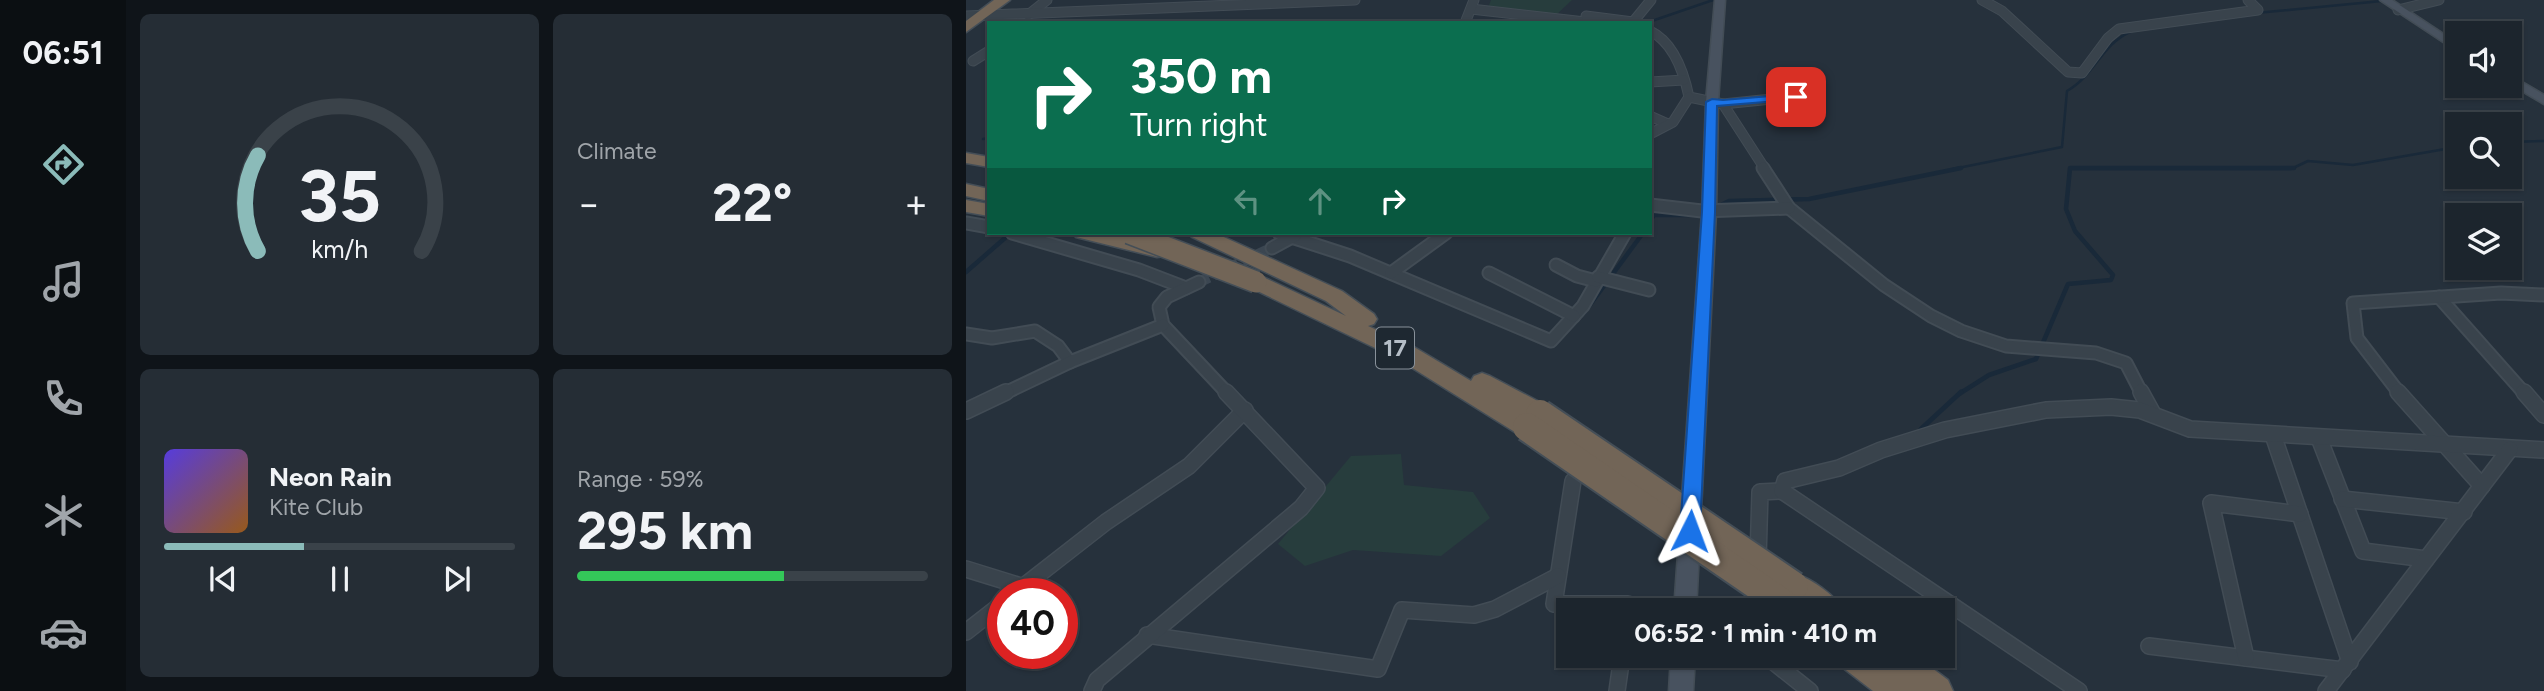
<!DOCTYPE html>
<meta charset="utf-8">
<style>
:root{--surface:#1c252d;--page:#252d35;--text:#f1f3f6;--muted:#a0a5aa;--line:#3a4249;--accent:#8bbbb9}
body{margin:0;font-family:Figtree,sans-serif;background:var(--page);color:var(--text);height:100vh;display:flex;flex-direction:column;font-size:26px;white-space:nowrap}
*{box-sizing:border-box;margin:0}
p{font-size:23px;color:var(--muted)}
.icon{flex:none;width:38px;height:38px;fill:none;stroke:currentColor;stroke-width:2;stroke-linecap:round;stroke-linejoin:round}
.map{position:relative;flex:1;overflow:hidden}
.side{display:flex;flex-direction:column;gap:14px;padding:14px;background:#0f1419;width:840px}
.side>*{flex:none}
.top-card{position:absolute;left:21px;top:21px;width:665px;height:214px;border-radius:0px;box-shadow:0 2px 5px #0004,0 0 0 2px var(--line);background:#0b6e4f;color:#fff;overflow:hidden}
.tools{position:absolute;left:1479px;top:21px;display:grid;gap:14px}
.tools a{display:grid;place-items:center;width:77px;height:77px;border-radius:0px;background:var(--surface);box-shadow:0 2px 5px #0004,0 0 0 2px var(--line);font-size:35px}
.speed{position:absolute;left:21px;top:578px;display:flex;gap:14px;font-size:35px;font-weight:700;text-align:center}
.speed>*{display:grid;place-content:center;width:91px;height:91px;border-radius:50%;background:var(--surface);box-shadow:0 2px 5px #0004,0 0 0 2px var(--line);line-height:1}
.speed .limit{border:10px solid #d22;background:#fff;color:#111}
.pin{position:absolute;display:grid;place-items:center;width:60px;height:60px;color:#fff;margin:-30px;border-radius:14px;box-shadow:0 4px 10px #0006}
.me{position:absolute;width:77px;margin:-38px;rotate:3deg;stroke-linejoin:round;filter:drop-shadow(0 0 5px #0008)}
.turn{display:flex;align-items:center;gap:24px;height:147px;padding:0 28px;font-size:32px}
.turn .icon{width:91px;height:91px;stroke-width:2.5}
.turn b{display:block;font-size:49px;line-height:60px}
.lanes{display:flex;align-items:center;height:66px;padding:0 28px;background:#0003;justify-content:center;gap:35px;direction:ltr}
.lanes .off{opacity:.35}
.big{font-size:52px;font-weight:700;line-height:1.1}
.side .card{flex:1;display:flex;flex-direction:column;justify-content:center;gap:10px;min-width:0;padding:0 24px;border-radius:10px;background:var(--page)}
.side .dial{align-items:center;gap:0}
.dial svg{height:182px;overflow:visible;fill:none;stroke:var(--line);stroke-width:7;stroke-linecap:round;text-anchor:middle}
.dial text{fill:var(--text);stroke:none}
.song{display:flex;align-items:center;gap:21px}
.cover{width:84px;height:84px;border-radius:10px;background:linear-gradient(135deg,hsl(250 70% 55%),hsl(30 70% 35%))}
.played{height:7px;border-radius:4px;background:linear-gradient(90deg,var(--accent) 40%,var(--line) 40%)}
.keys{display:flex;justify-content:space-around;direction:ltr}
.heat{display:flex;justify-content:space-between;align-items:center;font-size:38px;direction:ltr}
.charge{height:10px;border-radius:5px;background:linear-gradient(90deg,#34c759 59%,var(--line) 0)}
.side .tiles{flex:1;display:grid;gap:14px;grid-template-columns:repeat(2,1fr)}
.trip{position:absolute;left:590px;top:598px;width:399px;height:70px;border-radius:0px;background:var(--surface);box-shadow:0 2px 5px #0004,0 0 0 2px var(--line);font-weight:700;line-height:70px;text-align:center}
main{display:flex;flex:1;min-height:0}
.tab-bar{display:flex;flex-direction:column;width:126px;justify-content:space-around;align-items:center;background:#0b0f12;color:var(--muted)}
.tab-bar .icon{width:49px;height:49px}
.tab-bar .on{color:var(--accent)}
.tab-bar b{font-size:32px;color:var(--text)}
.map>svg:first-child{display:block}
.green{fill:#273d3d}
.lines{fill:none;stroke-linecap:round;stroke-linejoin:round}
.stream-far2{stroke:#192939;stroke-width:2.5}
.stream-far1{stroke:#192939;stroke-width:4.5}
.stream{stroke:#192939;stroke-width:5}
.street-tunnel{stroke:#3b4651;stroke-width:11;stroke-dasharray:11 5;stroke-linecap:butt}
.street-far2-casing{stroke:#424c55;stroke-width:11}
.street-far1-casing{stroke:#424c55;stroke-width:15}
.street-casing{stroke:#424c55;stroke-width:18}
.secondary-casing{stroke:#424c55;stroke-width:3}
.highway-casing{stroke:#444e57;stroke-width:3}
.street-far2{stroke:#39434c;stroke-width:9}
.street-far1{stroke:#39434c;stroke-width:11}
.street{stroke:#39434c;stroke-width:15}
.secondary{fill:#48525f;fill-rule:evenodd}
.highway{fill:#726557;fill-rule:evenodd}
.highway-bridge-far1-casing{stroke:#444e57;stroke-width:24;stroke-linecap:butt}
.highway-bridge-casing{stroke:#444e57;stroke-width:32;stroke-linecap:butt}
.highway-bridge-far1{stroke:#726557;stroke-width:21}
.highway-bridge{stroke:#726557;stroke-width:28}
.route{fill:#1a73e8;stroke:#114b97;stroke-width:2}
.labels{text-anchor:middle;stroke-width:7;stroke-linejoin:round;paint-order:stroke}
.shield{fill:#1e2831;stroke:#88919a;stroke-width:2}
.shield-label{font-size:24px;font-weight:bold;fill:#b5bec7}
</style>
<main>
<nav class="tab-bar">
<b>06:51</b>
<svg class="icon on" aria-label="directions" viewBox="0 0 24 24"><path d="M12 3l9 9-9 9-9-9zM9 14v-3h6M13 9l2 2-2 2"/></svg>
<svg class="icon" aria-label="music" viewBox="0 0 24 24"><path d="M9 18V5l10-2v13"/><circle cx="6" cy="18" r="3"/><circle cx="16" cy="16" r="3"/></svg>
<svg class="icon" aria-label="phone" viewBox="0 0 24 24"><path d="M5 4h4l2 5-3 2q2 4 5 5l2-3 5 2v4C11 20 4 13 5 4z"/></svg>
<svg class="icon" aria-label="climate" viewBox="0 0 24 24"><path d="M12 3v18M4 7l16 10M4 17L20 7"/></svg>
<svg class="icon" aria-label="car" viewBox="0 0 24 24"><path d="M5 17H2v-5l4-1 3-4h7l3 4 3 1v5h-3M9 17h6M6 11h13"/><circle cx="7" cy="17" r="2"/><circle cx="17" cy="17" r="2"/></svg>
</nav>
<section class="side">
<div class="tiles">
<div class="card dial"><svg viewBox="0 0 100 80">
<path d="M14 69A42 42 0 1 1 86 69"/>
<path d="M14 69A42 42 0 0 1 14 27" stroke="#8bbbb9"/>
<text x="50" y="56" font-size="32" font-weight="700">35</text>
<text x="50" y="72" font-size="11">km/h</text>
</svg></div>
<div class="card"><p>Climate</p>
<div class="heat"><a>−</a><b class="big">22°</b><a>+</a></div>
</div>
<div class="card">
<div class="song"><i class="cover"></i><div><b>Neon Rain</b><p>Kite Club</p></div></div>
<div class="played"></div>
<div class="keys"><svg class="icon" aria-label="previous" viewBox="0 0 24 24"><path d="M18 5L8 12l10 7zM5 5v14"/></svg><svg class="icon" aria-label="pause" viewBox="0 0 24 24"><path d="M8 5v14M16 5v14"/></svg><svg class="icon" aria-label="next" viewBox="0 0 24 24"><path d="M6 5l10 7-10 7zM19 5v14"/></svg></div>
</div>
<div class="card"><p>Range · 59%</p><b class="big">295 km</b><div class="charge"></div></div>
</div>
</section>
<div class="map">
<svg width="1578" height="691" viewBox="0 0 1578 691">
<rect width="100%" height="100%" fill="#26313c"/>
<g class="green">
<path d="M 525,0 L 606,0 L 588,17 L 522,8 Z"/>
<path d="M 435,454 L 438,485 L 507,492 L 524,518 L 475,556 L 387,550 L 339,566 L 312,544 L 385,456 Z"/>
</g>
<g class="lines">
<g class="stream-far2">
<path d="M 1290,13 L 1426,0"/>
<path d="M 680,23 L 747,0"/>
<path d="M 17,139 L 23,138"/>
<path d="M 1544,142 L 1578,141"/>
<path d="M 987,169 L 1096,147 L 1101,91 C 1128,76 1136,44 1164,32"/>
<path d="M 1104,169 L 1325,169 L 1342,161 L 1387,165 L 1491,147"/>
</g>
<g class="stream-far1">
<path d="M 753,206 L 763,201 L 843,199 L 995,168"/>
<path d="M 684,221 L 688,215 L 732,215"/>
<path d="M 0,272 L 39,238"/>
<path d="M 618,313 L 677,233"/>
<path d="M 993,394 L 1023,375 L 1070,359 L 1102,284 L 1145,280 L 1147,275 L 1109,231 L 1100,209 L 1104,168 L 1328,168"/>
</g>
<path class="stream" d="M 955,429 L 995,392"/>
<path class="street-tunnel" d="M 233,282 L 306,248"/>
<g class="street-far2-casing">
<g id="street-far2">
<path d="M 1016,0 L 1036,11 L 1102,72 L 1116,73 L 1142,38 L 1153,29 L 1292,10 L 1282,0"/>
<path d="M 505,9 L 628,23"/>
<path d="M 1432,10 L 1473,0"/>
<path d="M 62,15 L 81,0"/>
<path d="M 0,16 L 389,0"/>
<path d="M 620,16 L 667,22 L 685,0"/>
<path d="M 499,23 L 508,0"/>
<path d="M 684,31 C 707,42 718,73 723,97 L 757,104 L 799,169"/>
<path d="M 7,61 L 23,51"/>
<path d="M 684,82 L 718,80"/>
<path d="M 757,104 L 835,96 L 831,85"/>
<path d="M 684,116 L 702,124"/>
<path d="M 684,134 L 707,122 L 723,97"/>
</g>
</g>
<g class="street-far1-casing">
<g id="street-far1">
<path d="M 797,168 L 823,208 L 918,285 L 965,316 L 995,331 L 1040,346 L 1130,353 L 1160,363 L 1176,394"/>
<path d="M 684,205 L 736,211 L 823,208"/>
<path d="M 0,223 L 23,227"/>
<path d="M 46,233 L 173,270 L 220,288"/>
<path d="M 313,233 L 384,256 L 585,341 L 617,306 L 659,233"/>
<path d="M 306,248 L 330,235"/>
<path d="M 590,265 L 611,276 L 630,281"/>
<path d="M 425,273 L 480,233"/>
<path d="M 523,273 L 608,316"/>
<path d="M 632,277 L 683,290"/>
<path d="M 233,282 L 201,297 L 193,307 L 197,325 L 262,394"/>
<path d="M 1473,297 L 1559,394"/>
<path d="M 0,334 L 26,338 L 69,331 L 92,346 L 104,362"/>
<path d="M 37,394 L 104,362 L 197,325"/>
<path d="M 1434,394 L 1391,338 L 1387,303 L 1535,293 L 1578,295"/>
</g>
</g>
<g class="street-casing">
<g id="street">
<path d="M 1175,392 L 1186,412"/>
<path d="M 1432,392 L 1516,486"/>
<path d="M 1558,392 L 1578,415"/>
<path d="M 0,411 L 40,392"/>
<path d="M 1307,435 L 1384,662"/>
<path d="M 1353,438 L 1397,551 L 1460,559"/>
<path d="M 607,481 L 588,604 L 662,604 L 661,611"/>
<path d="M 1376,499 L 1498,512"/>
<path d="M 792,560 L 794,492 L 816,491"/>
<path d="M 0,569 L 58,587"/>
<path d="M 791,585 L 791,611"/>
<path d="M 49,593 L 140,522 L 223,466 L 279,410"/>
<path d="M 0,632 L 37,603"/>
<path d="M 181,635 L 412,669 L 436,610 L 508,615 L 529,609 L 592,576"/>
<path d="M 1183,646 L 1377,670"/>
<path d="M 800,656 L 844,691"/>
<path d="M 1280,658 L 1245,503 L 1334,514"/>
<path d="M 126,691 L 131,680 L 335,508 L 351,488 L 260,392"/>
<path d="M 651,691 L 656,656"/>
<path d="M 1113,691 L 816,491 L 819,481 L 873,468 L 915,450 L 979,430 L 1080,410 L 1145,407 L 1174,410 L 1224,429 L 1578,450"/>
<path d="M 1360,691 L 1544,449"/>
</g>
</g>
<g class="secondary-casing">
<g id="secondary">
<path d="M 749,0 L 759,0 L 752,102 L 750,212 L 730,611 L 708,611 L 736,212 L 740,102 Z"/>
<path d="M 1414,0 L 1426,0 L 1491,43 L 1491,51 Z"/>
<path d="M 1544,75 L 1578,95 L 1578,104 L 1544,84 Z"/>
<path d="M 705,656 L 729,656 L 727,691 L 703,691 Z"/>
</g>
</g>
<g class="highway-casing">
<g id="highway">
<path d="M 28,0 L 44,0 L 0,32 L 0,21 Z"/>
<path d="M 0,153 L 23,157 L 23,167 L 0,163 Z"/>
<path d="M 0,184 L 23,189 L 23,201 L 0,196 Z"/>
<path d="M 0,200 L 23,204 L 23,216 L 0,212 Z"/>
<path d="M 107,233 L 141,233 L 198,246 L 201,251 L 198,256 L 191,257 L 110,237 Z"/>
<path d="M 223,233 L 249,233 L 376,291 L 408,314 L 411,319 L 408,324 L 402,326 L 448,347 L 505,381 L 508,376 L 516,373 L 524,376 L 583,407 L 586,414 L 583,421 L 571,422 L 573,427 L 570,434 L 561,437 L 552,434 L 432,359 L 283,287 L 279,282 L 283,277 L 297,277 L 380,316 L 360,301 L 226,237 Z"/>
<path d="M 828,573 C 845,579 869,594 877,611 C 851,611 826,613 813,586 L 818,577 Z"/>
<path d="M 872,656 L 950,656 L 982,680 L 987,691 L 907,691 L 876,667 Z"/>
</g>
</g>
<use href="#street-far2" class="street-far2"/>
<use href="#street-far1" class="street-far1"/>
<use href="#street" class="street"/>
<use href="#secondary" class="secondary"/>
<use href="#highway" class="highway"/>
<g class="highway-bridge-far1-casing">
<path id="highway-bridge-far1" d="M 163,233 L 290,282"/>
</g>
<g class="highway-bridge-casing">
<g id="highway-bridge">
<path d="M 574,414 L 828,586"/>
<path d="M 561,427 L 818,604"/>
</g>
</g>
<use href="#highway-bridge-far1" class="highway-bridge-far1"/>
<use href="#highway-bridge" class="highway-bridge"/>
</g>
<path class="route" d="M 830,94 L 834,95 L 834,99 L 751,106 L 749,212 L 734,531 L 731,537 L 724,539 L 717,537 L 714,531 L 736,212 L 740,102 L 746,99 L 757,100 Z"/>
<g class="labels">
<rect class="shield" x="410" y="327.5" width="38" height="41" rx="5"/>
<g class="shield-label">
<text x="429" y="356">17</text>
</g>
</g>
</svg>
<div class="tools">
<a><svg class="icon" aria-label="sound" viewBox="0 0 24 24"><path d="M4 9h4l5-4v14l-5-4H4zM17 9q2 3 0 6"/></svg></a>
<a><svg class="icon" aria-label="search" viewBox="0 0 24 24"><circle cx="10" cy="10" r="6"/><path d="M15 15l6 6"/></svg></a>
<a><svg class="icon" aria-label="layers" viewBox="0 0 24 24"><path d="M12 4l9 5-9 5-9-5zM3 14l9 5 9-5"/></svg></a>
</div>
<div class="speed"><div class="limit">40</div></div>
<div class="pin" style="left:830px;top:97px;background:#d93025"><svg class="icon" aria-label="arrive" viewBox="0 0 24 24"><path d="M6 21V4h12l-3 4 3 4H6"/></svg></div>
<svg class="me" style="left:724px;top:531px" viewBox="-20 -20 40 40"><path d="M0-17L14 15 0 8-14 15z" fill="#1a73e8" stroke="#fff" stroke-width="4"/></svg>
<div class="trip">06:52 · 1 min · 410 m</div>
<div class="top-card">
<div class="turn"><svg class="icon" aria-label="right" viewBox="0 0 24 24"><path d="M7 20v-9h11M14 6l5 5-5 5"/></svg><div><b>350 m</b>Turn right</div></div>
<div class="lanes"><svg class="icon off" aria-label="left" viewBox="0 0 24 24"><path d="M17 20v-9H6M10 6l-5 5 5 5"/></svg><svg class="icon off" aria-label="ahead" viewBox="0 0 24 24"><path d="M12 20V5M6 11l6-6 6 6"/></svg><svg class="icon" aria-label="right" viewBox="0 0 24 24"><path d="M7 20v-9h11M14 6l5 5-5 5"/></svg></div>
</div>
</div>
</main>
